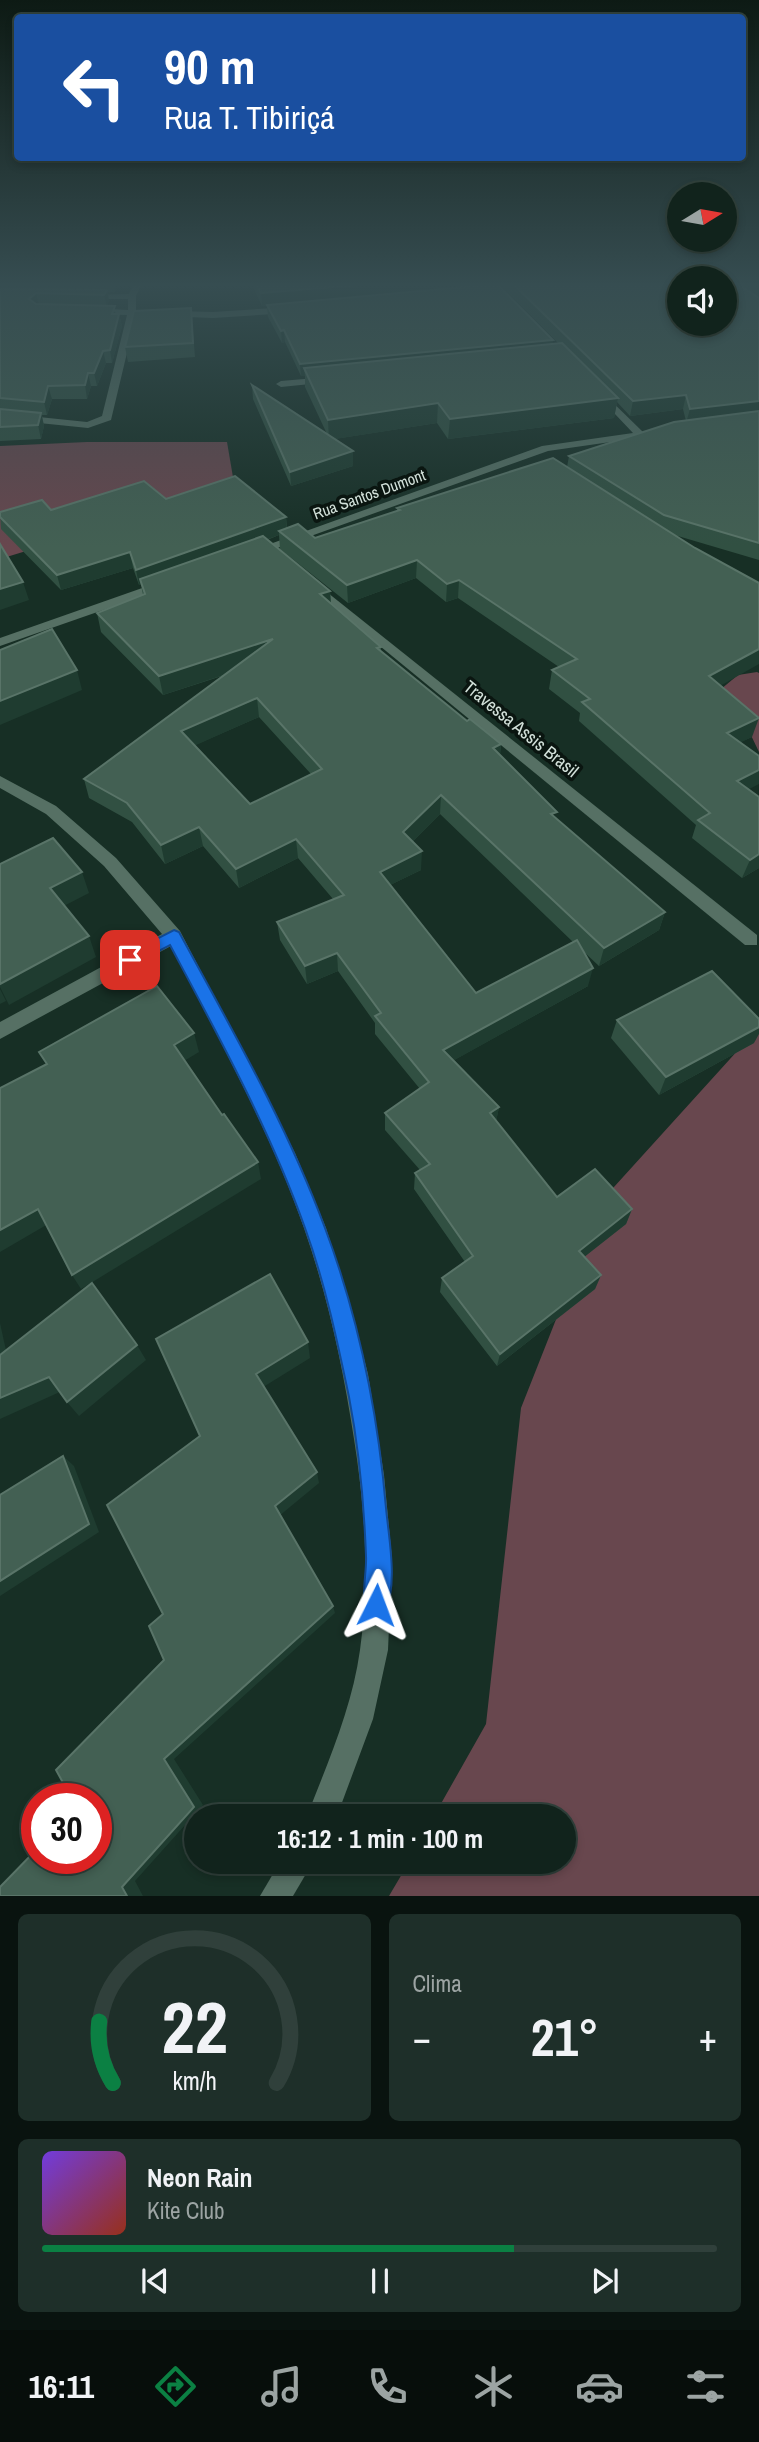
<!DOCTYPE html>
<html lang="pt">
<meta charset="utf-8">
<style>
:root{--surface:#11231c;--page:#1e2f29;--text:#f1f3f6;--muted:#9ca4a3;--line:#30403b;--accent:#0b8043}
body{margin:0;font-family:"Archivo Narrow",sans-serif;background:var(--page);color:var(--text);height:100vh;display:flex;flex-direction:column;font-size:26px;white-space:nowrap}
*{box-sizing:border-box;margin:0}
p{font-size:23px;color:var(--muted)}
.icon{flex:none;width:38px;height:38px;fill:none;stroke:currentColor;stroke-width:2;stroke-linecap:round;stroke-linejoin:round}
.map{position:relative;height:1896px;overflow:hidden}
.panel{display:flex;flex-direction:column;gap:18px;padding:18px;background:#09130f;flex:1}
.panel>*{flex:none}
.guide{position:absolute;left:14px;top:14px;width:732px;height:147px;border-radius:7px;box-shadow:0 4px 10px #0003,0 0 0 2px var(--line);background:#1a4fa0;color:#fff;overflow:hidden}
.needle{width:46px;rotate:79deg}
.controls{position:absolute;left:667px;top:182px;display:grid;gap:14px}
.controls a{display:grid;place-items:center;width:70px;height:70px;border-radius:50%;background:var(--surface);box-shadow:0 4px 10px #0003,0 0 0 2px var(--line);font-size:35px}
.speed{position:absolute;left:21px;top:1783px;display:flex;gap:14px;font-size:35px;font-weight:700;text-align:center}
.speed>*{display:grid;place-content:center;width:91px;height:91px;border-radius:50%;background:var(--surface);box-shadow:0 4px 10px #0003,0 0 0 2px var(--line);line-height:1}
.speed .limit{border:10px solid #d22;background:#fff;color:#111}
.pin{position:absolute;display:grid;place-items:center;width:60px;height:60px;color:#fff;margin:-30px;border-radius:14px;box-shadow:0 4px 10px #0006}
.me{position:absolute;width:77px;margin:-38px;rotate:3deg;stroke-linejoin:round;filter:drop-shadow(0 0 5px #0008)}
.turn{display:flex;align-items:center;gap:24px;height:147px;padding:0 35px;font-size:32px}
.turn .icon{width:91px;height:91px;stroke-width:2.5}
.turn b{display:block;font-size:49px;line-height:60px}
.big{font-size:52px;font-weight:700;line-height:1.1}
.panel .widget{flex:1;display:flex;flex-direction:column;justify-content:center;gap:10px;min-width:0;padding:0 24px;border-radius:10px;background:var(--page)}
.panel .dial{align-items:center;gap:0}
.dial svg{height:182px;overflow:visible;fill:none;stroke:var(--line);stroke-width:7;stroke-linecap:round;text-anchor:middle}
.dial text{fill:var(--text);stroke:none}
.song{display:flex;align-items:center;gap:21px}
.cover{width:84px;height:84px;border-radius:10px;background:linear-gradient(135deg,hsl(260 70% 55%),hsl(10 70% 35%))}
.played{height:7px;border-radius:4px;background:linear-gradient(90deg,var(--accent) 70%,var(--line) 70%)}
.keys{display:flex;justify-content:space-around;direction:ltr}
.heat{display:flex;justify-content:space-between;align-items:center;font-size:38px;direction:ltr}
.panel .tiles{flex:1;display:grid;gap:18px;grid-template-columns:1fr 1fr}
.widget:last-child{grid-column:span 2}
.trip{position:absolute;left:184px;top:1804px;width:392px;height:70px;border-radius:35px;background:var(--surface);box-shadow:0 4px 10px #0003,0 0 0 2px var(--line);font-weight:700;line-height:70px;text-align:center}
.dock{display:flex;height:112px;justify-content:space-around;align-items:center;background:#070e0b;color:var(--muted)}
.dock .icon{width:49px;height:49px}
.dock .current{color:var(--accent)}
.dock b{font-size:32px;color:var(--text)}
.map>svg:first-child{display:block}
.forest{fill:#68474e}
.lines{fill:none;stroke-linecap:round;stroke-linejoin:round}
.street{fill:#567064;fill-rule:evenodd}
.wall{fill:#315042;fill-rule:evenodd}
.shaded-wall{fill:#1f3c30}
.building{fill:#436053;stroke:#597468;stroke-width:2;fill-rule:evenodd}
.route{fill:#1a73e8;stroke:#114b97;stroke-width:2}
.labels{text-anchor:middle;stroke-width:7;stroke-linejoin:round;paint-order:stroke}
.far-street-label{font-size:16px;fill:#d3e1da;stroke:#0a1510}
.street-label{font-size:18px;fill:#d3e1da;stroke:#0a1510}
</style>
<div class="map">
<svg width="759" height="1896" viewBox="0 0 759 1896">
<rect width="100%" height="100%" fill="#172f25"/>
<g class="forest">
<path d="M 87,442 L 227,442 L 234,483 L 190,501 L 0,559 L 0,446 Z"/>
<path d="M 757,672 L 759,673 L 759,752 L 748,729 L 709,699 L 738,675 Z"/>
<path d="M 759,1027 L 759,1896 L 389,1896 L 409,1862 L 564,1862 L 564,1816 L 434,1816 L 486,1724 L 521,1408 L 604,1198 Z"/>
</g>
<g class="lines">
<g class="street">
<path d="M 134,283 L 142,283 L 136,296 L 136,310 L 213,312 L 290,307 L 294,310 L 290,313 L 213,318 L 136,315 L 111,420 L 88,428 L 0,419 L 0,413 L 87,422 L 102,416 L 127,315 L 95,314 L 91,311 L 95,308 L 128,310 L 128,299 L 86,299 L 82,297 L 86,295 L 129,294 Z"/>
<path d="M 327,377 L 330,378 L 330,382 L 281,387 L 276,384 L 281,381 Z"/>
<path d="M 600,390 L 643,432 L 655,430 L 660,433 L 659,435 L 548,451 L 255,556 L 245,553 L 542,446 L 633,433 L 597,395 L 595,393 Z"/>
<path d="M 165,580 L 171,584 L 169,587 L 0,646 L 0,638 Z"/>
<path d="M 313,581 L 757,935 L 757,945 L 745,945 L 309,588 L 307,585 Z"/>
<path d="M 0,776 L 56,806 L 116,858 L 180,931 L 295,1153 L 326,1228 L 348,1297 L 368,1374 L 384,1475 L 392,1559 L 388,1650 L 373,1719 L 337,1816 L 307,1816 C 328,1762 352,1708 360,1650 C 370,1580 365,1508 354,1439 C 343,1367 328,1297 304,1228 C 270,1130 218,1038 171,946 L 0,1039 L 0,1022 L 162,934 L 104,866 L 46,814 L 0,788 Z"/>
<path d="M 280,1862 L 313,1862 L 293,1896 L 260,1896 Z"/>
</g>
</g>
<g class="wall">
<path d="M 0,283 L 121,283 L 115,292 L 108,292 L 109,302 L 107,305 L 117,314 L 119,314 L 122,326 L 112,363 L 106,363 L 97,386 L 91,386 L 87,399 L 52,399 L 47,415 L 42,415 L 44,426 L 41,439 L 0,441 Z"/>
<path d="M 251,283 L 487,283 L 487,285 L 553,340 L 552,344 L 558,343 L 498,283 L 759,283 L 759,560 L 671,534 L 720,685 L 752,737 L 740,742 L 749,790 L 759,868 L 742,878 L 692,838 L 696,825 L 579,721 L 580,713 L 549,689 L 552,670 L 559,667 L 458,598 L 446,602 L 416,578 L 348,603 L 280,549 L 279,535 L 267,540 L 330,591 L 331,603 L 381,647 L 381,651 L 467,721 L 501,744 L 500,755 L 556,818 L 665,912 L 659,930 L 599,966 L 584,952 L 588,986 L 454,1060 L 499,1107 L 496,1121 L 557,1197 L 632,1209 L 626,1224 L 584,1257 L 601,1275 L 595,1289 L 497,1366 L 440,1292 L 442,1278 L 465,1262 L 414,1189 L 415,1173 L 420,1170 L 385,1130 L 385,1113 L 420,1089 L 375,1034 L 375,1023 L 338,971 L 307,984 L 280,940 L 277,922 L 333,899 L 298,858 L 239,888 L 203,846 L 165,864 L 132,822 L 89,798 L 84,779 L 225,675 L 163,695 L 101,632 L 97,613 L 143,595 L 141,585 L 139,585 L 133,568 L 61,590 L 1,529 L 0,512 L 51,510 L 166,499 L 286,517 L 287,528 L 315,538 L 397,511 L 397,508 L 567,467 L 569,456 L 686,421 L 683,409 L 630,416 L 617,402 L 614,418 L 448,439 L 437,423 L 334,439 L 353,451 L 353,466 L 291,486 L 253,399 L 252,385 L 327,434 L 305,387 L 305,376 L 301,376 L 285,342 L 282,343 L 268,317 L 267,306 L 262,306 ZM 259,717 L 311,774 L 250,804 L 195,745 ZM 440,814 L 573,942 L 476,993 L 390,885 L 421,870 L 413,841 Z"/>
<path d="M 191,308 L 195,357 L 128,362 L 125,347 Z"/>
<path d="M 617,1020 L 754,1043 L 659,1095 L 611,1038 Z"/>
</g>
<g class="shaded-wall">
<path d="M 114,283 L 121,283 L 115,292 Z"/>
<path d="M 383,283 L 487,283 L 487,286 L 262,306 L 261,293 Z"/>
<path d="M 107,290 L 109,302 L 107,307 L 104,295 Z"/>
<path d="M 36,293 L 39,305 L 32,311 L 29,299 Z"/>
<path d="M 119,314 L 122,326 L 112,363 L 110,350 Z"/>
<path d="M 284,330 L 285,342 L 282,343 L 281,331 Z"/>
<path d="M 553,340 L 551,352 L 304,368 L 305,376 L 301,376 L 300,364 Z"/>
<path d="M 103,351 L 106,363 L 97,386 L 94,373 Z"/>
<path d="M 88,373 L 91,386 L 87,399 L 85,385 Z"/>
<path d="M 48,386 L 52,399 L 47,415 L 44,402 Z"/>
<path d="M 686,395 L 683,409 L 630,416 L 633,401 Z"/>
<path d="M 618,398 L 614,418 L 448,439 L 450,419 Z"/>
<path d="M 759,401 L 759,414 L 686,423 L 690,409 Z"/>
<path d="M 438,403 L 437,423 L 329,440 L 328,420 Z"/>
<path d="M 41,413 L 44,426 L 41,439 L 38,425 Z"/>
<path d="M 353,451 L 353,466 L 291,486 L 290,472 Z"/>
<path d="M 286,517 L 287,533 L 279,531 L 279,535 L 142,585 L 140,579 L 141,585 L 139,585 L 136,570 Z"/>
<path d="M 130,552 L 133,568 L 61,590 L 57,575 Z"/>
<path d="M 417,560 L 416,578 L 348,603 L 347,585 Z"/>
<path d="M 459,580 L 458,598 L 446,602 L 447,584 Z"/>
<path d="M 23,582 L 29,600 L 0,610 L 0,589 Z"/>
<path d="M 330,591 L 331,609 L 320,594 Z"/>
<path d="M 273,639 L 275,658 L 163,695 L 159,676 Z"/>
<path d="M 759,649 L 759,664 L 704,695 L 709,676 Z"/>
<path d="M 77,670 L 82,690 L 0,725 L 0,701 Z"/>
<path d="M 257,698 L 259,717 L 185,750 L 181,731 Z"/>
<path d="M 759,718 L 752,737 L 721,752 L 727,733 Z"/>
<path d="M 501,744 L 499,763 L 493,748 Z"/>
<path d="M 759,770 L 759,784 L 730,799 L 737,781 Z"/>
<path d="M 441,795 L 440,814 L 403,851 L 403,832 Z"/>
<path d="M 199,827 L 203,846 L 165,864 L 161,845 Z"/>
<path d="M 296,839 L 298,858 L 239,888 L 236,869 Z"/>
<path d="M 422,851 L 421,870 L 380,890 L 380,872 Z"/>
<path d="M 759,854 L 759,868 L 742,878 L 750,860 Z"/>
<path d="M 82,872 L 89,893 L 58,909 L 50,888 Z"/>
<path d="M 665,912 L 659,930 L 599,966 L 604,948 Z"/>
<path d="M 89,936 L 96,957 L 9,1005 L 0,987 L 0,984 Z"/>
<path d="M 337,953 L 338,971 L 307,984 L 305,966 Z"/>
<path d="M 593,968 L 588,986 L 442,1067 L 443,1050 Z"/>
<path d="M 0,989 L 6,1001 L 0,1004 Z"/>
<path d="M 759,1027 L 759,1034 L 754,1043 L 659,1095 L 666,1077 Z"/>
<path d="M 194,1033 L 199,1052 L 179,1064 L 174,1045 Z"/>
<path d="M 499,1107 L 496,1123 L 490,1113 Z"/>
<path d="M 258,1162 L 261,1179 L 81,1289 L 72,1275 Z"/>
<path d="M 38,1209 L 48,1224 L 0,1252 L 0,1230 Z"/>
<path d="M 632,1209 L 626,1224 L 574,1265 L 579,1251 Z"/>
<path d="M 601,1275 L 595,1289 L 497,1366 L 500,1354 Z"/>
<path d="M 0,1323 L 11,1373 L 0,1362 Z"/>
<path d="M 308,1342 L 310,1358 L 260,1389 L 256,1374 Z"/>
<path d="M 137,1345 L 146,1360 L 79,1416 L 67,1402 Z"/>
<path d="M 49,1377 L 62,1391 L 0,1419 L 0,1398 Z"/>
<path d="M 63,1456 L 74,1466 L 99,1532 L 0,1596 L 0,1581 Z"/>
<path d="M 317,1472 L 319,1483 L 279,1516 L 275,1506 Z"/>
<path d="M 333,1606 L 335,1613 L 174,1759 L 203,1805 L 135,1881 L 143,1896 L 127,1896 L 122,1887 L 164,1759 Z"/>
</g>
<g class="building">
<path d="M 256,283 L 383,283 L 261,293 Z"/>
<path d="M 512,283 L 679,283 L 679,324 L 724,324 L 724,283 L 736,283 L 759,298 L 759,401 L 690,409 L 686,395 L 633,401 Z"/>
<path d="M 497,284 L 553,340 L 300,364 L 284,330 L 281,331 L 267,305 Z"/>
<path d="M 0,289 L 107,290 L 104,295 L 36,293 L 29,299 L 36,304 L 115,306 L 112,314 L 119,314 L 110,350 L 103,351 L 94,373 L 88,373 L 85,385 L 48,386 L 44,402 L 0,398 Z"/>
<path d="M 191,308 L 193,343 L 125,347 L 134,311 Z"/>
<path d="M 562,343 L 618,398 L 450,419 L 438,403 L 328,420 L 304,368 Z"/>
<path d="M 252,385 L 353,451 L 290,472 Z"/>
<path d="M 0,409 L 41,413 L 38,425 L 0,427 Z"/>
<path d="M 759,411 L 759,543 L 664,515 L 569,456 L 674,422 Z"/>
<path d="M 553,458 L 695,548 L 759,583 L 759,649 L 709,676 L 759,718 L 727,733 L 759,756 L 759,770 L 737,781 L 759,797 L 759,854 L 750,860 L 698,820 L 710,813 L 582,702 L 590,699 L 552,670 L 577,659 L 459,580 L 447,584 L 417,560 L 347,585 L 279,531 L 298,524 L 315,538 L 400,510 L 397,508 Z"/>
<path d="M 235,476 L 286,517 L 136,570 L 130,552 L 57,575 L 0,517 L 0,512 L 42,500 L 51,510 L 144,481 L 166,499 Z"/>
<path d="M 263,536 L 330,591 L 320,594 L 381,647 L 377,648 L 467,721 L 470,719 L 501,744 L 493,748 L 557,812 L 551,814 L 665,912 L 604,948 L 441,795 L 403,832 L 422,851 L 380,872 L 476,993 L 577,940 L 593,968 L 443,1050 L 499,1107 L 490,1113 L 557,1197 L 595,1169 L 632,1209 L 579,1251 L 601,1275 L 500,1354 L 442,1278 L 473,1256 L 415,1173 L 430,1164 L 385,1113 L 429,1082 L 375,1016 L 381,1013 L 337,953 L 305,966 L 277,922 L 344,895 L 296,839 L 236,869 L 199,827 L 161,845 L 127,803 L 84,779 L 273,639 L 159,676 L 97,613 L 145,594 L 140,579 ZM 257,698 L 322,769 L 250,804 L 181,731 Z"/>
<path d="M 0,544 L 23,582 L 0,589 Z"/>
<path d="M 52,629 L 77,670 L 0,701 L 0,650 Z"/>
<path d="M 53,838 L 82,872 L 50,888 L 89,936 L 0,984 L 0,864 Z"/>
<path d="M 712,971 L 759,1019 L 759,1027 L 666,1077 L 617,1020 Z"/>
<path d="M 157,986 L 194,1033 L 174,1045 L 222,1115 L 224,1114 L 258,1162 L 72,1275 L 38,1209 L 0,1230 L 0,1088 L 47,1064 L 39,1052 Z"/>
<path d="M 270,1274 L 308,1342 L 256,1374 L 317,1472 L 275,1506 L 333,1606 L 164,1759 L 194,1807 L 122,1887 L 127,1896 L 0,1896 L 0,1887 L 37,1849 L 37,1858 L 96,1858 L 96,1799 L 72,1799 L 56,1770 L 164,1660 L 149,1626 L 163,1614 L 107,1505 L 200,1436 L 156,1339 Z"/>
<path d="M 92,1283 L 137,1345 L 67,1402 L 49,1377 L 0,1398 L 0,1355 Z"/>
<path d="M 63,1456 L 89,1524 L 0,1581 L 0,1495 Z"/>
</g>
<linearGradient id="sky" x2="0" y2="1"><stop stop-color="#0d1a14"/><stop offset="0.52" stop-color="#364d51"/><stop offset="1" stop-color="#364d51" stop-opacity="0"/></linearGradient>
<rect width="759" height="548" fill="url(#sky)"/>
<path class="route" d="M 174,930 L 179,932 C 231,1028 287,1125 325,1228 C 358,1316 378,1414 386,1508 C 389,1540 398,1583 385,1613 L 376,1617 L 368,1613 C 360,1596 367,1574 366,1556 C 364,1503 359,1449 349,1397 C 337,1340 325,1283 305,1228 C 270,1130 219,1037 170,945 L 130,966 L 122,960 L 125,955 Z"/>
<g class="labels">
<g class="far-street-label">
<text transform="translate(369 494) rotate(-20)" y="6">Rua Santos Dumont</text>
</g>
<g class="street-label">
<text transform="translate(521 729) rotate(39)" y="6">Travessa Assis Brasil</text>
</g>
</g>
</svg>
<div class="controls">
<a><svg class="needle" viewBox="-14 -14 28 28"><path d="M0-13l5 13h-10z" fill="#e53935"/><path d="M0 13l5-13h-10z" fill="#9ca4a3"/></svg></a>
<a><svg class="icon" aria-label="sound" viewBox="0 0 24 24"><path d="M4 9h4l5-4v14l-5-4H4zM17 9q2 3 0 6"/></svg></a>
</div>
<div class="speed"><div class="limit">30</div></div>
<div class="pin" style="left:130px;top:960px;background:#d93025"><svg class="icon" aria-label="arrive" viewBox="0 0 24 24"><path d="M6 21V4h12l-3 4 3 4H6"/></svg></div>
<svg class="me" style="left:376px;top:1605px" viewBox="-20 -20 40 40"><path d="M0-17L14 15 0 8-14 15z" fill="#1a73e8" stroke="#fff" stroke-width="4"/></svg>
<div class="trip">16:12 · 1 min · 100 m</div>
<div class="guide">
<div class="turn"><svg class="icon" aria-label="left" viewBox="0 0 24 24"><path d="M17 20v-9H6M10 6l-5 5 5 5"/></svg><div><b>90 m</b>Rua T. Tibiriçá</div></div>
</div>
</div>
<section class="panel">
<div class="tiles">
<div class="widget dial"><svg viewBox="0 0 100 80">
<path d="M14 69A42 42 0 1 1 86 69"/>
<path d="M14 69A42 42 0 0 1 8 42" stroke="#0b8043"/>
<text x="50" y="56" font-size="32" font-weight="700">22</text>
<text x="50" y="72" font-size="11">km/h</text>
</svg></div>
<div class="widget"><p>Clima</p>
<div class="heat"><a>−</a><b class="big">21°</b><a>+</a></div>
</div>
<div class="widget">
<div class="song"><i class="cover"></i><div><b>Neon Rain</b><p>Kite Club</p></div></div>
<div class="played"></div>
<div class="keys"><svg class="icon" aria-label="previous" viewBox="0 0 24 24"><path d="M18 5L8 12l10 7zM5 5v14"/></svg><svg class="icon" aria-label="pause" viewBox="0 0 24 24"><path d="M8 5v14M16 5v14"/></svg><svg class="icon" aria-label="next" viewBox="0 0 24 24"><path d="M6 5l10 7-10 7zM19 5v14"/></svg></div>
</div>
</div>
</section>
<nav class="dock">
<b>16:11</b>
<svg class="icon current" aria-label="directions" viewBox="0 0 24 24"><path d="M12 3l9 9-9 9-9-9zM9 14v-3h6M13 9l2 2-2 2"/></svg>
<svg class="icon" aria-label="music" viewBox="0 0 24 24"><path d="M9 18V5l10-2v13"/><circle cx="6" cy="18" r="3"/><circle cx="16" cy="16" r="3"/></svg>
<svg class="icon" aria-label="phone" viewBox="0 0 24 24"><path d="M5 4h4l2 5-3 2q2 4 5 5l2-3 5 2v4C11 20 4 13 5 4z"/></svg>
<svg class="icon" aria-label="climate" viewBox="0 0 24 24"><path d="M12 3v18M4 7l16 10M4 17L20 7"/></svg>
<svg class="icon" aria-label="car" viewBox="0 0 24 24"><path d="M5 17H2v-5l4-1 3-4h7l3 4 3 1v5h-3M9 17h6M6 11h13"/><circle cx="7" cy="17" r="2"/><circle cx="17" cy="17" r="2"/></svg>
<svg class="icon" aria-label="filters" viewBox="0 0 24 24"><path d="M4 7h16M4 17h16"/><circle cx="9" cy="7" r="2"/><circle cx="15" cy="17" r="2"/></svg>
</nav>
